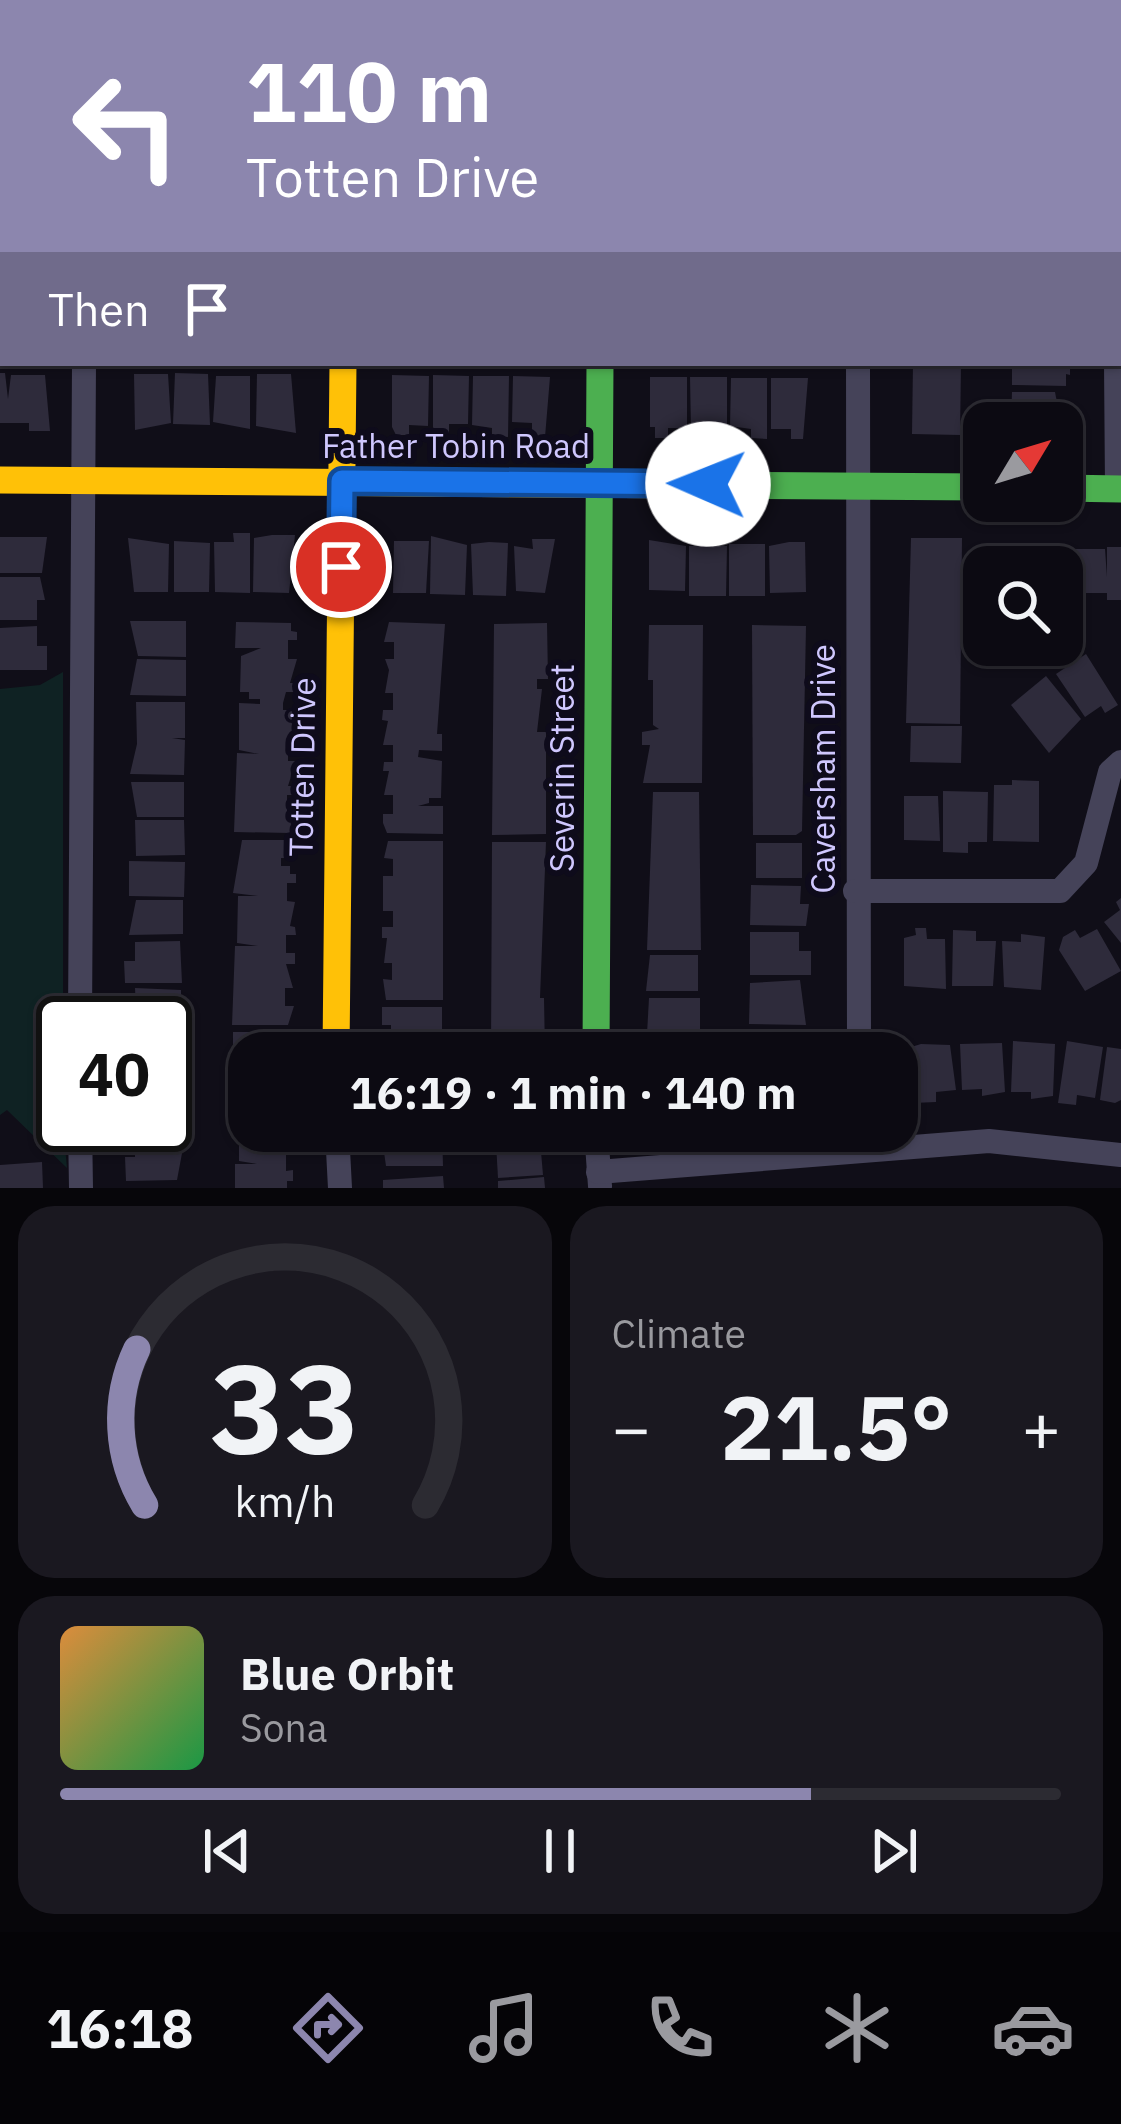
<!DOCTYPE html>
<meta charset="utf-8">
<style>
:root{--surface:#0c0a12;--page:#1a1820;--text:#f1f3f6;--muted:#9a9a9f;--line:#2c2b32;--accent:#8c86ae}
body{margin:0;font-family:"IBM Plex Sans",sans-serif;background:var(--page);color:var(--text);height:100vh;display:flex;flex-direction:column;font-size:45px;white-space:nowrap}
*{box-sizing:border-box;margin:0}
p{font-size:39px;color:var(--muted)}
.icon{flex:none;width:66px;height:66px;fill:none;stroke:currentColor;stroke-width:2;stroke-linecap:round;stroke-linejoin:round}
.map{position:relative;height:1188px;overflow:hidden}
.sheet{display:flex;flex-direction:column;gap:18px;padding:18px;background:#07060a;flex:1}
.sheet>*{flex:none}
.top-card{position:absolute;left:0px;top:0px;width:1122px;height:366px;box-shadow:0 3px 9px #0004,0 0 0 3px var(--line);background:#8c86ae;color:#fff;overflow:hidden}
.needle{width:78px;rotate:52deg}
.tools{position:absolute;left:963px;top:402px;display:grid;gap:24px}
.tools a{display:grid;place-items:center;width:120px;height:120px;border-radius:24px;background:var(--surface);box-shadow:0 3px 9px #0004,0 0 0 3px var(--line);font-size:60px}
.speed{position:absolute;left:36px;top:996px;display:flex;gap:24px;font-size:60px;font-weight:700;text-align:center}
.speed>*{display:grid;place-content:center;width:156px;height:156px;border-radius:50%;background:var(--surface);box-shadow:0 3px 9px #0004,0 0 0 3px var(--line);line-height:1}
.speed .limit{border:6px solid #111;border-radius:18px;background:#fff;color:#111}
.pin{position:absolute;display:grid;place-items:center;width:102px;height:102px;color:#fff;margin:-51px;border:6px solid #fff;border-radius:50%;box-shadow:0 3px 12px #0007}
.me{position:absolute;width:132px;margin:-66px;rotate:271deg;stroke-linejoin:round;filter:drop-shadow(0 0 9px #0008)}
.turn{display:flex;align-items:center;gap:42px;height:252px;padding:0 48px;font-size:54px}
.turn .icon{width:156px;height:156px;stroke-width:2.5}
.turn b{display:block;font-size:84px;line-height:102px}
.then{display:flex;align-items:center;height:114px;padding:0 48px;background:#0003;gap:24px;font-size:45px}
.big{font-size:90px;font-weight:700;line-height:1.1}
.sheet .widget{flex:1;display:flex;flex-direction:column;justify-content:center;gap:18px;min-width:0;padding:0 42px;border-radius:36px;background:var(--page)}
.sheet .dial{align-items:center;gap:0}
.dial svg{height:312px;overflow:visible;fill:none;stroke:var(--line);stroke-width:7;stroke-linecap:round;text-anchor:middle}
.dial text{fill:var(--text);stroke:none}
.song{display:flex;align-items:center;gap:36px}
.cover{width:144px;height:144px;border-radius:18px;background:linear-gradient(135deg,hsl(30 70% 55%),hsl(140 70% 35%))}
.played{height:12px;border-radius:6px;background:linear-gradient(90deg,var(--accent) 75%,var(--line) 75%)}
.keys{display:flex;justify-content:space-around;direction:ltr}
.heat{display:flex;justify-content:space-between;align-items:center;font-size:66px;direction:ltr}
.sheet .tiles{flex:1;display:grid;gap:18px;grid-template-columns:1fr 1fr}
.widget:last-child{grid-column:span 2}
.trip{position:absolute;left:228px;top:1032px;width:690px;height:120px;border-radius:36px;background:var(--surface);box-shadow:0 3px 9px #0004,0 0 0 3px var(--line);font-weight:700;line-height:120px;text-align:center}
.menu{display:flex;height:192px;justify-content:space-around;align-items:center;background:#050407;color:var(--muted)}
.menu .icon{width:84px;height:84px}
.menu .current{color:var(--accent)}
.menu b{font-size:54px;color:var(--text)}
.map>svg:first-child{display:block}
.green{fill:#0f2223}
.building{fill:#2e2b3b}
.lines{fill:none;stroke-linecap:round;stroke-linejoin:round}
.street{stroke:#454359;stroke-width:24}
.fast{stroke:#4caf50;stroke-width:27}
.slow{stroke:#ffc107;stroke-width:27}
.route-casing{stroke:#114b97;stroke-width:30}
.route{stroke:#1a73e8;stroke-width:21}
.labels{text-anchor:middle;stroke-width:12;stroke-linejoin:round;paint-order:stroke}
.street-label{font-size:33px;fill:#cfc7fe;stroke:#0e0b1b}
</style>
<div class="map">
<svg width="1121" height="1188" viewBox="0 0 1121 1188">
<rect width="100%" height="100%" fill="#100e18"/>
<path class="green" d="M 63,672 L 63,1125 L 67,1168 L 7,1110 L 0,1115 L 0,689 L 40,685 Z"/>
<g class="building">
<path d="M 913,363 L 961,363 L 960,435 L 912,434 Z"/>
<path d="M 1012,363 L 1070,363 L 1070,375 L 1066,374 L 1066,386 L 1012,385 Z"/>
<path d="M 0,373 L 5,373 L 8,399 L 11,375 L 45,375 L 50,431 L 29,431 L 29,423 L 0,423 Z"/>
<path d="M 175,373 L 208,374 L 210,425 L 173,424 Z"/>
<path d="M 134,374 L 168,374 L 171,423 L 135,430 Z"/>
<path d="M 257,374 L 291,374 L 296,433 L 256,426 Z"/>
<path d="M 392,375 L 429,376 L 428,426 L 409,425 L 409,435 L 396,435 L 392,427 Z"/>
<path d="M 433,375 L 469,376 L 468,424 L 449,424 L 449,435 L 437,435 L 433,427 Z"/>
<path d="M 216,376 L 250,376 L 250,429 L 213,422 Z"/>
<path d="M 473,376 L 509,376 L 508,437 L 492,436 L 492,428 L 472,425 Z"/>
<path d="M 513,376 L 550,377 L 545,437 L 532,436 L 532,423 L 512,422 Z"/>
<path d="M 650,377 L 687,377 L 687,428 L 668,428 L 668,438 L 655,438 L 655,427 L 650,427 Z"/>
<path d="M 690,377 L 727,377 L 727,429 L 708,429 L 708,438 L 695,438 L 691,429 Z"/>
<path d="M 731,378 L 767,378 L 767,439 L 751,438 L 751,429 L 730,426 Z"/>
<path d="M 771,378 L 808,378 L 803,439 L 791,439 L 791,429 L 771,429 Z"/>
<path d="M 1012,392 L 1055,392 L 1061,423 L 1011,423 Z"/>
<path d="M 233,533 L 250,533 L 250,593 L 215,592 L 214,542 L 234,542 Z"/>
<path d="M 272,535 L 295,535 L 289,593 L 253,592 L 254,538 Z"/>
<path d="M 431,536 L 467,545 L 465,595 L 430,594 Z"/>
<path d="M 0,537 L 47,537 L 42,573 L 0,573 Z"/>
<path d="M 128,538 L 169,544 L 168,592 L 134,592 Z"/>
<path d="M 911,538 L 962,538 L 960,724 L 906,723 Z"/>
<path d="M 532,539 L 555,539 L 545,593 L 516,591 L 514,546 L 533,549 Z"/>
<path d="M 649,540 L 686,546 L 685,591 L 649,590 Z"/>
<path d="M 174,541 L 210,543 L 209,592 L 174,592 Z"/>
<path d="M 394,541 L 429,541 L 426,593 L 393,593 Z"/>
<path d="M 489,542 L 508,543 L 506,596 L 473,595 L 471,544 Z"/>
<path d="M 789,542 L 805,542 L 806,592 L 770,593 L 769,546 Z"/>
<path d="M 996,543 L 1062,548 L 1062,567 L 990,567 L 990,548 Z"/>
<rect x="729" y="544" width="36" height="52"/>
<path d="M 689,546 L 727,546 L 726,596 L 689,596 Z"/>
<path d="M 1107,547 L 1121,547 L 1121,600 L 1107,600 L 1107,593 L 1070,593 L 1069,549 L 1105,549 L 1107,577 Z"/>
<path d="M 0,577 L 40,577 L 45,600 L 37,600 L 37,620 L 0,620 Z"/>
<path d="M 130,621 L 186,621 L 186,657 L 138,656 Z"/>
<path d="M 236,622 L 291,623 L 291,631 L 297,632 L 297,640 L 288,640 L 288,659 L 297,659 L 290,683 L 297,683 L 297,692 L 286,692 L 283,703 L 283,710 L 298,710 L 292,734 L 298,734 L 297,744 L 288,743 L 288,761 L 296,761 L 288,786 L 296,786 L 295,795 L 287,795 L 287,812 L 297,812 L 290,833 L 234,832 L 237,753 L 259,754 L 239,750 L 239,703 L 260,704 L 260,699 L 249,699 L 249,692 L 240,692 L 241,656 L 261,648 L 235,648 Z"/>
<path d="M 389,622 L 445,624 L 437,734 L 442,734 L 442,751 L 419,750 L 418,757 L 442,761 L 441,798 L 429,798 L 429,803 L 418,806 L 443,806 L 443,834 L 387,833 L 383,823 L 383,814 L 393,814 L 393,795 L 384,795 L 389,771 L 383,771 L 384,762 L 393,762 L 393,745 L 383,745 L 388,721 L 382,720 L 383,710 L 393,710 L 393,693 L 385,693 L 389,670 L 385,659 L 394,659 L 394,642 L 384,642 Z"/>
<path d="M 547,623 L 548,679 L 537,679 L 537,689 L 542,689 L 537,732 L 546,732 L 546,834 L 492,835 L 494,624 Z"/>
<path d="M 649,625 L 703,625 L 702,783 L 643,783 L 650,745 L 642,745 L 642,732 L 659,729 L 653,725 L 653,680 L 648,680 Z"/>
<path d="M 752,625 L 806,626 L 802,831 L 796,835 L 753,835 Z"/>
<path d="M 37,626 L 37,646 L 47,646 L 47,670 L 0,670 L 0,628 Z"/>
<path d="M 1086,654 L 1118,705 L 1105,713 L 1101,706 L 1085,717 L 1056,674 Z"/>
<path d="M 137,659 L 186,660 L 186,696 L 130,695 Z"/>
<path d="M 1046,676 L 1081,719 L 1049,753 L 1011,705 Z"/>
<path d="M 136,702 L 185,702 L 185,738 L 172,738 L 185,740 L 184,775 L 130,774 L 137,744 Z"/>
<path d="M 911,726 L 962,726 L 961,763 L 910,762 Z"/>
<path d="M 1012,780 L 1039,781 L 1039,842 L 993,841 L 994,785 L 1012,785 Z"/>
<path d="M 131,782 L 184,782 L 184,817 L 137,817 Z"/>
<path d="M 943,791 L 988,792 L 987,842 L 968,842 L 968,853 L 943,852 Z"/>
<path d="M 653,792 L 699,792 L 701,950 L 647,950 Z"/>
<path d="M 904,796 L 938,796 L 940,841 L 904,840 Z"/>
<path d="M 135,820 L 184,820 L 185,855 L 136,856 Z"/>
<path d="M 242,840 L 291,840 L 291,848 L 296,848 L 296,858 L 281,858 L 281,866 L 290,866 L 290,874 L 296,874 L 296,883 L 287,883 L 287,901 L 295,902 L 290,926 L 295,927 L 296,935 L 286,935 L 286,953 L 295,953 L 295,964 L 286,964 L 293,988 L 285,988 L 285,1006 L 294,1006 L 288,1025 L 232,1025 L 235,946 L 258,946 L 237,943 L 238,896 L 258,896 L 233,893 Z"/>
<path d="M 388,841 L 443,841 L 443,1000 L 386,1000 L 383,979 L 392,980 L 392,963 L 384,963 L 387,938 L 382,938 L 382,927 L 393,927 L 393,911 L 383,911 L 383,876 L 393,876 L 393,859 L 384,858 Z"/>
<path d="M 492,842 L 546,842 L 540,998 L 544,998 L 545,1052 L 491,1051 Z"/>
<rect x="756" y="843" width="46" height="35"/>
<path d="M 129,861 L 185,862 L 184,897 L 129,896 Z"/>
<path d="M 751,885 L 801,886 L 800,904 L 809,904 L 806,926 L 750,925 Z"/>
<path d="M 1121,898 L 1121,943 L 1104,922 L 1120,910 L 1116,902 Z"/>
<path d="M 136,900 L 183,900 L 183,934 L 129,935 Z"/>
<path d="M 915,928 L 926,928 L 927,939 L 945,939 L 946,989 L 904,986 L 904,938 L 916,935 Z"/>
<path d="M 1097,929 L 1121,971 L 1085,991 L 1059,950 L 1063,937 L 1075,930 L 1080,938 Z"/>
<path d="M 953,930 L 976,931 L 976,941 L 996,941 L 993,986 L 952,986 Z"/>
<path d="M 750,932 L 799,932 L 799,951 L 811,951 L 811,975 L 750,975 Z"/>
<path d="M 1021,934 L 1045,937 L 1041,990 L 1004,987 L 1002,941 L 1021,942 Z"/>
<path d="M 180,941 L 182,983 L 125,983 L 124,961 L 135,961 L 135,942 Z"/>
<path d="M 650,955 L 698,955 L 698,991 L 646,991 Z"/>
<path d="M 800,980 L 806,1025 L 749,1024 L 750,983 Z"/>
<path d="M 135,988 L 181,990 L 181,1033 L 165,1034 L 165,1023 L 127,1023 L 127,1010 L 136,1010 Z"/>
<path d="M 649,998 L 700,998 L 700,1034 L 647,1034 Z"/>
<path d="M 382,1007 L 442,1007 L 442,1053 L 385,1053 L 382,1041 L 391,1041 L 391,1025 L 382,1025 Z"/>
<path d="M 233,1032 L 289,1032 L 289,1041 L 294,1041 L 294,1049 L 285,1053 L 249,1053 L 249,1112 L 233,1112 Z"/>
<path d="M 165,1039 L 183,1039 L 180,1082 L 165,1082 Z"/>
<path d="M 1013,1041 L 1055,1044 L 1053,1096 L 1031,1099 L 1031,1092 L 1011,1092 Z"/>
<path d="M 1067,1041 L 1103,1047 L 1095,1098 L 1077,1095 L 1076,1105 L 1058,1103 Z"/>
<path d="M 1002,1043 L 1005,1092 L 982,1096 L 982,1089 L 962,1090 L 960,1044 Z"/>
<path d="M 921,1044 L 950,1045 L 956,1090 L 936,1092 L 936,1102 L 913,1103 L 907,1098 L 908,1048 Z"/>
<path d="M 1107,1047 L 1121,1049 L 1121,1100 L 1115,1103 L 1100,1100 Z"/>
<path d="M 165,1090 L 179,1090 L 179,1131 L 123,1130 L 124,1125 L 165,1125 Z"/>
<path d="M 239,1114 L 249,1114 L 249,1131 L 289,1131 L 294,1153 L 286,1153 L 286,1171 L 293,1170 L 293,1181 L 287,1181 L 287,1188 L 235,1188 L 235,1164 L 257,1164 L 239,1161 Z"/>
<path d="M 392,1131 L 442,1131 L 443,1166 L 386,1166 L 383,1145 L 392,1144 Z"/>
<path d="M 135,1138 L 176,1141 L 176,1148 L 183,1148 L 177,1180 L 126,1181 L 125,1157 L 135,1157 Z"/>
<path d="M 540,1140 L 543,1175 L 498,1178 L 496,1143 Z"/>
<path d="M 42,1162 L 43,1188 L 0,1188 L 0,1165 Z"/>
<path d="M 443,1176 L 444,1188 L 383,1188 L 383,1180 Z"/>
<path d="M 544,1177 L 545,1188 L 498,1188 L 498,1181 Z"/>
</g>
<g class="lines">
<g class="street">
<path d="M 86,3 L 86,0"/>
<path d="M 345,3 L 345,0"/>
<path d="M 603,3 L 603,0"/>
<path d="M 862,3 L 862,0"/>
<path d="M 1119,69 L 1121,66"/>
<path d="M 0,216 L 3,216"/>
<path d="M 858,363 L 859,1053"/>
<path d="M 1116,363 L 1117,489"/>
<path d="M 855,891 L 1060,891 L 1086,863 L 1110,772 L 1121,762"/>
<path d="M 80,1023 L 84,363"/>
<path d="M 80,1125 L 81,1188"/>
<path d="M 337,1131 L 340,1188"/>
<path d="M 596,1131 L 600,1186"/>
<path d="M 598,1172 L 989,1141 L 1121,1155"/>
</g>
<g class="fast">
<path d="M 700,485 L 984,487"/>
<path d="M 1062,488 L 1121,489"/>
<path d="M 596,1053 L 600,363"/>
</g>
<g class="slow">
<path d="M 0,480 L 700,485"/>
<path d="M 336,1053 L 343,363"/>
</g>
</g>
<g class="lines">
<g class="route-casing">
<path id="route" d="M 341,567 L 342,481 L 708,484"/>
</g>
<use href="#route" class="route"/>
</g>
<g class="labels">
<g class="street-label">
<text x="456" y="458">Father Tobin Road</text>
<text transform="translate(302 767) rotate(-89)" y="12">Totten Drive</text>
<text transform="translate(562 768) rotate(-90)" y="12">Severin Street</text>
<text transform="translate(823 769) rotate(-90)" y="12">Caversham Drive</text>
</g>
</g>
</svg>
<div class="tools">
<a><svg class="needle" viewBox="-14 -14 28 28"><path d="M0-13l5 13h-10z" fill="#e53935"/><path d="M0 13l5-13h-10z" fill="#9a9a9f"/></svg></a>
<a><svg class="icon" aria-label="search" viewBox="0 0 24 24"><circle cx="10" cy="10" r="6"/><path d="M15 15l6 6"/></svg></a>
</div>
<div class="speed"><div class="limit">40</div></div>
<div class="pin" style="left:341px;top:567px;background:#d93025"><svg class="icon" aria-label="arrive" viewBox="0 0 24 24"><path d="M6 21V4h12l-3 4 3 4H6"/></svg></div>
<svg class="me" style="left:708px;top:484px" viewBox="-20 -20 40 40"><circle r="19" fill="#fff"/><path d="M0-13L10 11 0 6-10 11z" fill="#1a73e8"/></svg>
<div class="trip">16:19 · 1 min · 140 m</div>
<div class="top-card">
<div class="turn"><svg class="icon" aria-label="left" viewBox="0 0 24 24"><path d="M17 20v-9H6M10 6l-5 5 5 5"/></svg><div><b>110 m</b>Totten Drive</div></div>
<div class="then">Then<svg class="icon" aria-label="arrive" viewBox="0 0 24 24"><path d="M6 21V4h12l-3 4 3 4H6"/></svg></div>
</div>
</div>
<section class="sheet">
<div class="tiles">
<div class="widget dial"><svg viewBox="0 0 100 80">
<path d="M14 69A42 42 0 1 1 86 69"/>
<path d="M14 69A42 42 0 0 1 12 29" stroke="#8c86ae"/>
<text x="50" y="56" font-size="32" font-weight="700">33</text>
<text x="50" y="72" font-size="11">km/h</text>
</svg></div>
<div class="widget"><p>Climate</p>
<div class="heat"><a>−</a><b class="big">21.5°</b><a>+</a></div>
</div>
<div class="widget">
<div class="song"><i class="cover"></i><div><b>Blue Orbit</b><p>Sona</p></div></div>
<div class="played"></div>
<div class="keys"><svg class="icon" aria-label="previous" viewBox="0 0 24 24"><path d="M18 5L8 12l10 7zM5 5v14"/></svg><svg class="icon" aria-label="pause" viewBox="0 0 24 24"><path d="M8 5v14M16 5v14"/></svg><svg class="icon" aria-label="next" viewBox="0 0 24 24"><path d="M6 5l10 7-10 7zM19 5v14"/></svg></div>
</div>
</div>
</section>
<nav class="menu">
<b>16:18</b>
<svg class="icon current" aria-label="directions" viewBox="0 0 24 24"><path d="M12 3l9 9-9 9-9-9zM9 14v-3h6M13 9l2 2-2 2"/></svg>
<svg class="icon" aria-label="music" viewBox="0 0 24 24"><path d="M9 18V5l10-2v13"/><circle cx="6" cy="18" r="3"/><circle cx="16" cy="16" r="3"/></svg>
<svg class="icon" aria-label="phone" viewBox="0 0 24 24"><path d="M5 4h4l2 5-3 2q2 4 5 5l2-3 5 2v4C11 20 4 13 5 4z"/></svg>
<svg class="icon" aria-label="climate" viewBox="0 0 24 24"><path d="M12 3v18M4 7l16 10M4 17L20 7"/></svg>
<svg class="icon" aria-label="car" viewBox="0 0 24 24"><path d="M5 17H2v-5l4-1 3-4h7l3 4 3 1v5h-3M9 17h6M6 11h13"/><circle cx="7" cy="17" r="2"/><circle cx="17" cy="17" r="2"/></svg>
</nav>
